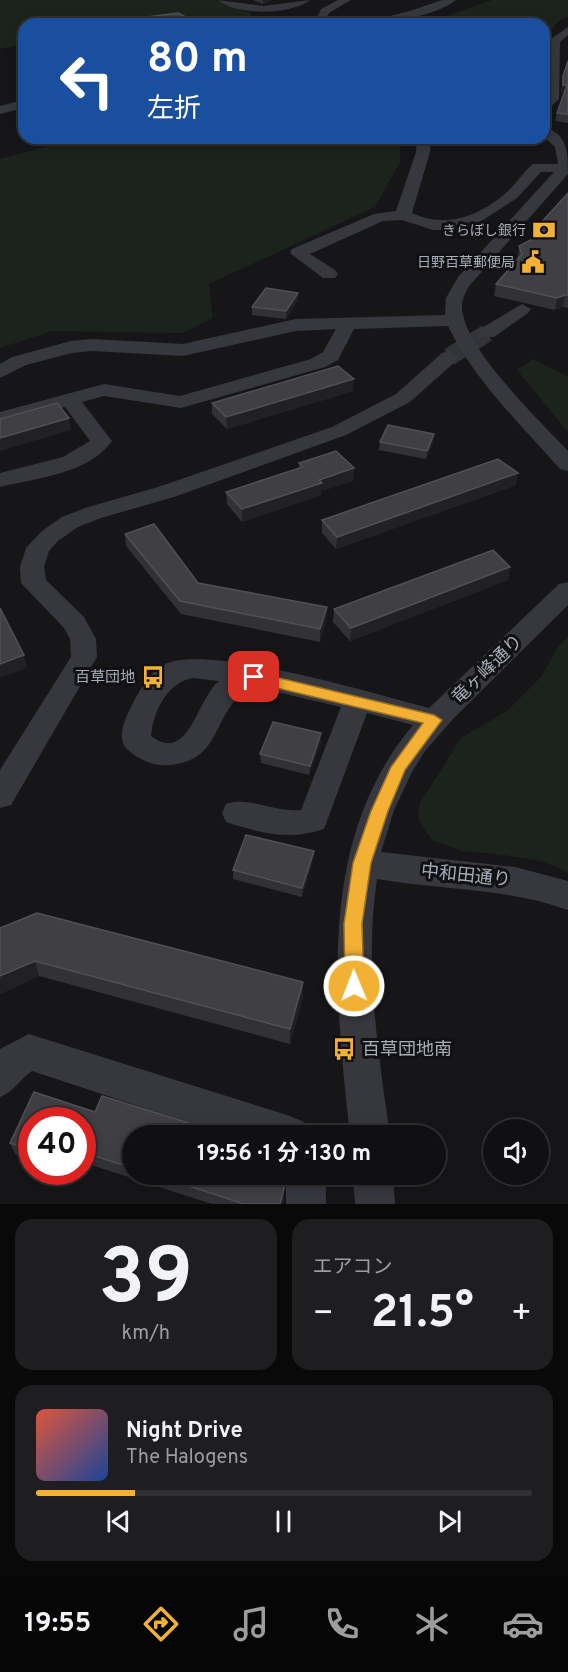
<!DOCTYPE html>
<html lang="ja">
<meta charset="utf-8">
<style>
:root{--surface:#101012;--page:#1e1e20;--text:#f1f3f6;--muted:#9c9d9f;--line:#303032;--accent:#f2b134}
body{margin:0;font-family:Overpass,"Noto Sans JP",sans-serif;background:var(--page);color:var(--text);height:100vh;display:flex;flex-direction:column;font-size:22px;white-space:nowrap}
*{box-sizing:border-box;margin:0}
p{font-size:20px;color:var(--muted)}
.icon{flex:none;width:33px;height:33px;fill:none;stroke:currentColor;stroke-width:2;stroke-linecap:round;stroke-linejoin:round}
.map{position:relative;height:1204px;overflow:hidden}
.panel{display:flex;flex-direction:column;gap:15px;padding:15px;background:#09090a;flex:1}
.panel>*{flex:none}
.top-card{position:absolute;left:18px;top:18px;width:532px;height:126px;border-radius:18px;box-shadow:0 3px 15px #0003,0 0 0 2px var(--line);background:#1a4fa0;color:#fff;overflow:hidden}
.tools{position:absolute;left:483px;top:1119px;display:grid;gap:12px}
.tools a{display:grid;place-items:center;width:66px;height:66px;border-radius:50%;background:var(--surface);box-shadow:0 3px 15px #0003,0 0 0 2px var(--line);font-size:30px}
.speed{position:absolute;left:18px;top:1107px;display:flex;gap:12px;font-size:30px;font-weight:700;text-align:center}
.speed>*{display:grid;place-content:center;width:78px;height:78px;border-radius:50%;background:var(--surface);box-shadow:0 3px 15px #0003,0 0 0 2px var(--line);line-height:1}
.speed .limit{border:9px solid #d22;background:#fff;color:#111}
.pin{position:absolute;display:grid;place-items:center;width:51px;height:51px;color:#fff;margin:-26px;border-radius:12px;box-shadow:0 3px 9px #0006}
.me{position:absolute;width:66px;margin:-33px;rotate:359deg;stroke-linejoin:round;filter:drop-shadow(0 0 4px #0008)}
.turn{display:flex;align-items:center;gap:21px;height:126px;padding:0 30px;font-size:27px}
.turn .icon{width:78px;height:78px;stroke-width:2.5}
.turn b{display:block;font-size:42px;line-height:51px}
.big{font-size:45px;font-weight:700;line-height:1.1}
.panel .widget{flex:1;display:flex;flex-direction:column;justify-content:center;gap:9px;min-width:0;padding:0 21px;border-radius:18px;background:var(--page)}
.panel .dial{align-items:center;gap:0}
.dial b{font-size:78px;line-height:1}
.song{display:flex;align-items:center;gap:18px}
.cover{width:72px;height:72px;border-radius:9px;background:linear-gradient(135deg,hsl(10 70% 55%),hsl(220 70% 35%))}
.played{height:6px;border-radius:3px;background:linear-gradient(90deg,var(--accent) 20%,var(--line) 20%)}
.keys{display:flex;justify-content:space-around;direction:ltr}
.heat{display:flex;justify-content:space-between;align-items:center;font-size:33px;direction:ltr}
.panel .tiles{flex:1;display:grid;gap:15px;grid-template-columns:1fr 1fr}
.widget:last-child{grid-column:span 2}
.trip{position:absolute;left:122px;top:1125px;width:324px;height:60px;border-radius:30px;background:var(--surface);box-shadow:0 3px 15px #0003,0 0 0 2px var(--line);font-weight:700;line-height:60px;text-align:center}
.dock{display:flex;height:96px;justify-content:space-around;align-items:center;background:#060607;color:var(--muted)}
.dock .icon{width:42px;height:42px}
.dock .on{color:var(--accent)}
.dock b{font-size:27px;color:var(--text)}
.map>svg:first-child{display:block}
.green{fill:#1c231d}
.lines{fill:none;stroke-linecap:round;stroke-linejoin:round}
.minor-tunnel{stroke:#333438;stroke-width:18;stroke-dasharray:18 9;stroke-linecap:butt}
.minor{fill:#37383d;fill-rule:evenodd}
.wall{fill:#323236}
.shaded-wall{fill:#212124}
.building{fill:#3f3f44;stroke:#4f5156;stroke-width:1.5}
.route{fill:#f2b134;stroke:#9d7322;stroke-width:1.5}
.labels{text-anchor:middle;stroke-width:6;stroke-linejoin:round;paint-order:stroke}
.far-poi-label{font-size:14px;fill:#a8adb8;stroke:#111113;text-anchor:end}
.poi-label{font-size:15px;fill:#a8adb8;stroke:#111113;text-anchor:end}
.near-street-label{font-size:18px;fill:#a8adb8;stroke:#111113}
.near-poi-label{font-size:18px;fill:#a8adb8;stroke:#111113;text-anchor:start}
</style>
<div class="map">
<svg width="568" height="1204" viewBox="0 0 568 1204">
<rect width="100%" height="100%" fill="#161618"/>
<g class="green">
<path d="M 0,0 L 214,0 L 250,13 L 252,17 L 243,24 L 24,24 L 24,49 L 15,46 L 0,49 Z"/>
<path d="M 492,0 L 568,0 L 568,17 L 561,19 L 545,36 L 544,24 L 438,24 L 432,21 Z"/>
<path d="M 77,138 L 400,138 L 400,162 L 375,207 L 209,284 L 213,318 L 183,333 L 52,331 L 0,348 L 0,159 Z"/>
<path d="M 533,359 L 568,377 L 568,432 L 517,370 Z"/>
<path d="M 568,637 L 568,872 L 541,861 L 498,854 L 462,851 L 432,840 L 418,819 L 420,803 L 461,738 L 507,711 L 541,677 L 558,647 Z"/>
</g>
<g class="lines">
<path class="minor-tunnel" d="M 449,357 L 487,333"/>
<g class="minor">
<path d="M 218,0 L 264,6 L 310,0 C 291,15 237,16 218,0 Z"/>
<path d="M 338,0 L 351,0 L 329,13 L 324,24 L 314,24 L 321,9 Z"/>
<path d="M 442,0 L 456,0 C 435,17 385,24 359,24 L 413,10 Z"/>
<path d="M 568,27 L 568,35 L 560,42 L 559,99 L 544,113 L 548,41 Z"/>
<path d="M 24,100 L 24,108 L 0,114 L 0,106 Z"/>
<path d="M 544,127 C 568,134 568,153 568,174 L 470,285 C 466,291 462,298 462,306 C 461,346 541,422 568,451 L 568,471 L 560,469 C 520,424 474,380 448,326 L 354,329 L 338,360 L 325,367 L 181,408 L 104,396 L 82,402 L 112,441 C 89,474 36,478 0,487 L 0,473 L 63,457 L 90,441 L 65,407 L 0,424 L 0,412 L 104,384 L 180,396 L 311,359 L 323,352 L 336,329 L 296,331 L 183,356 L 92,351 L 72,353 L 26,365 L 0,378 L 0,364 L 12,357 L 71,341 L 92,339 L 183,344 L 296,319 L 445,315 L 446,298 L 458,277 L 554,172 L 541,172 L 517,198 L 480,222 L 447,230 L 433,230 L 402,220 L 383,221 L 310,254 L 335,270 L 338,274 L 335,278 L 323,278 L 290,253 L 292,249 L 374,214 L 396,211 L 416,152 L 417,138 L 431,138 L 430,152 L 412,213 C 446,229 480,216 507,192 C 517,183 523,172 533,164 L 558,164 L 555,147 L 544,137 Z"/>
<path d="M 522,304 L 531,309 L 528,313 L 494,337 L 480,337 L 478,333 L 480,329 Z"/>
<path d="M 449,351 L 459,357 L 456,361 L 410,402 L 346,435 L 174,497 L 101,518 L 78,527 L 58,541 L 49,551 L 44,567 L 46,580 L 84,617 L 96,639 L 97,657 L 11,805 L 0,808 L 0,770 L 71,657 L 70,639 L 64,628 L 21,583 L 20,567 L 26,548 L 42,531 L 62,517 L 85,508 L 158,487 L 332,427 L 396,394 L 442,353 Z"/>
<path d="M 568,582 L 568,605 L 453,719 L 425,751 L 412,772 L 394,810 L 381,852 L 515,867 L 568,881 L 568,910 C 507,888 441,890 377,879 C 364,964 378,1051 390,1136 L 350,1136 C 335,996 316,841 413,725 L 367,713 L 324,829 C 289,841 260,833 226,822 L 222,813 L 226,804 C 249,796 276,813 301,810 L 341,707 L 255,687 C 210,705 227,760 170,765 C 156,767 139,760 128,750 C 117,740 123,725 128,713 C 136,697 147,674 163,665 C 206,642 377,695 429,708 L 559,584 ZM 193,678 L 219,681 C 197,698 189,765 151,736 C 153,712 167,682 193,678 Z"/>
<path d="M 29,1034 L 290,1116 L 304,1122 L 309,1136 L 229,1136 L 32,1071 C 19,1080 15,1091 0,1097 L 0,1049 Z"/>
<rect x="286" y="1174" width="40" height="30"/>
<path d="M 353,1174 L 393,1174 L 395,1204 L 355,1204 Z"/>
</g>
</g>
<g class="wall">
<path d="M 253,0 L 271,0 L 263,4 Z"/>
<path d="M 568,61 L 568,123 L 555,121 L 557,113 L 564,93 L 561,93 L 562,84 L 563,76 Z"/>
<path d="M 568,193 L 568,308 L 563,307 L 555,310 L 494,296 L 496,284 L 518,258 L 519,246 L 536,237 L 538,226 Z"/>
<path d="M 298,293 L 298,300 L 286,319 L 252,315 L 252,307 Z"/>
<path d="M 353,391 L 227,429 L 212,414 L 212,403 Z"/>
<path d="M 380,442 L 433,442 L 426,459 L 379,450 Z"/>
<path d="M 299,463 L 354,468 L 353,481 L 321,491 L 321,495 L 242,522 L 227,504 L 226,492 L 299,468 Z"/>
<path d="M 516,485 L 336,549 L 322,533 L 322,520 Z"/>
<path d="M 125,534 L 198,583 L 327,607 L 326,620 L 320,642 L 181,614 L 126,546 Z"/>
<path d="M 510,567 L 508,580 L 350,641 L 333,622 L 334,609 Z"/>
<path d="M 321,733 L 321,742 L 309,775 L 261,763 L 260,754 Z"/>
<path d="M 314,851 L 313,860 L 302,897 L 233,879 L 233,870 Z"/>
<path d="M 0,928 L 303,982 L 303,997 L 290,1044 L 39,976 L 0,994 Z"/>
<path d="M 34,1092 L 95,1112 L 102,1096 L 230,1136 L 132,1136 L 132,1174 L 284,1174 L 284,1200 L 283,1204 L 212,1204 L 82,1162 L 82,1120 L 32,1120 L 32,1159 L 15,1154 L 10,1143 Z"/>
</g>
<g class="shaded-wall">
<path d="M 263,0 L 271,0 L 263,4 Z"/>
<path d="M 563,85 L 567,85 L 566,93 L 561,93 Z"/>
<path d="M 298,293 L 298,300 L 286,319 L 286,311 Z"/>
<path d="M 565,295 L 563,307 L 555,310 L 557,298 Z"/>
<path d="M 354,379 L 353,391 L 227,429 L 226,417 Z"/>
<path d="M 69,418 L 71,430 L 0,451 L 0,438 Z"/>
<path d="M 434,434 L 433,442 L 426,459 L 427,451 Z"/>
<path d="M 354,468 L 353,481 L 321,491 L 321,495 L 242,522 L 242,509 L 319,480 Z"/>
<path d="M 518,473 L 516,485 L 336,549 L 337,537 Z"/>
<path d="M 510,567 L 508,580 L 350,641 L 351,628 Z"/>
<path d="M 327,607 L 326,620 L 320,642 L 320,629 Z"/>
<path d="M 24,655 L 27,668 L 0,678 L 0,664 Z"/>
<path d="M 321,733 L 321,742 L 309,775 L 310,766 Z"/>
<path d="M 314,851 L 313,860 L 302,897 L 302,888 Z"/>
<path d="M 35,961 L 39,976 L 0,994 L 0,976 Z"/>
<path d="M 303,982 L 303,997 L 290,1044 L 290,1029 Z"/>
<path d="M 284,1189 L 284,1200 L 283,1204 L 280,1204 Z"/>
</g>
<g class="building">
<path d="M 178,13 L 199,24 L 129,24 L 123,20 Z"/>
<path d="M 568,61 L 568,114 L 557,113 L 567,85 L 563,85 L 563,76 Z"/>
<path d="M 568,193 L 568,295 L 565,295 L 557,298 L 496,284 L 522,254 L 519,246 L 544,233 L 538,226 Z"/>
<path d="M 266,288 L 298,293 L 286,311 L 252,307 Z"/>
<path d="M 338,366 L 354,379 L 226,417 L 212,403 Z"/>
<path d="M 57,403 L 69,418 L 0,438 L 0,419 Z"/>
<path d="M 388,425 L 434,434 L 427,451 L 380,442 Z"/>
<path d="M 336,451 L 354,468 L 319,480 L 322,483 L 242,509 L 226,492 L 303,467 L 299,463 Z"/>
<path d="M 498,459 L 518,473 L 337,537 L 322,520 Z"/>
<path d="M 154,524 L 198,583 L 327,607 L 320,629 L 180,601 L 125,534 Z"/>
<path d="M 493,550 L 510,567 L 351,628 L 334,609 Z"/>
<path d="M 0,608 L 24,655 L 0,664 Z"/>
<path d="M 273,722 L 321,733 L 310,766 L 260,754 Z"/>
<path d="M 246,835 L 314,851 L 302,888 L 233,870 Z"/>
<path d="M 37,913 L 303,982 L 290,1029 L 35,961 L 0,976 L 0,928 Z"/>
<path d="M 34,1092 L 95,1112 L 102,1096 L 230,1136 L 132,1136 L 132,1168 L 82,1152 L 82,1120 L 32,1120 L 32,1150 L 10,1143 Z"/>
<path d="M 152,1174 L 284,1174 L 284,1189 L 280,1204 L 244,1204 Z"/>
</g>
<path class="route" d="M 254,672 L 434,715 L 442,720 L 405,770 L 388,811 L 371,863 L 362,924 L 364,986 L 361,992 L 354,994 L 347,992 L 345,986 L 344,924 L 353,863 L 371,811 L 391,767 L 423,723 L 248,681 L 246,677 L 248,674 Z"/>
<defs>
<g id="bank-bare" transform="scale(1.8)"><path d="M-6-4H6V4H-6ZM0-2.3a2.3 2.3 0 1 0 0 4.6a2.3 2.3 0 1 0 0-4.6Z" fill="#f2b134" stroke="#111113" stroke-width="2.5" paint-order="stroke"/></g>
<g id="civic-bare" transform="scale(1.8)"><path d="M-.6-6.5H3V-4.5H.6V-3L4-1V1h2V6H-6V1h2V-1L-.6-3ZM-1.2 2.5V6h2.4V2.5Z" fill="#f2b134" stroke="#111113" stroke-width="2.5" paint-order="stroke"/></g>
<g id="bus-bare" transform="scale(1.8)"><path d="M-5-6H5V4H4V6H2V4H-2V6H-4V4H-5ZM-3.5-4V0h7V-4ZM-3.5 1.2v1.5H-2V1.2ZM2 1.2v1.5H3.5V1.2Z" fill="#f2b134" stroke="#111113" stroke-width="2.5" paint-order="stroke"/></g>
</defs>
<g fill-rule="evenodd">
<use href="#bank-bare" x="544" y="230"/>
<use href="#civic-bare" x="533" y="262"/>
<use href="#bus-bare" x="153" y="677"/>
<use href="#bus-bare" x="344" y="1049"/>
</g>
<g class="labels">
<g class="far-poi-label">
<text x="526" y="235">きらぼし銀行</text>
<text x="515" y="267">日野百草郵便局</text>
</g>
<g class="poi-label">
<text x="135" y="682">百草団地</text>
</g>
<g class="near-street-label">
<text transform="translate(487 669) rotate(-44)" y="6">竜ヶ峰通り</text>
<text transform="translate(466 875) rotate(6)" y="6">中和田通り</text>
</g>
<g class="near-poi-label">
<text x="362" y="1055">百草団地南</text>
</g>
</g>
</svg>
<div class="tools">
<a><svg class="icon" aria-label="sound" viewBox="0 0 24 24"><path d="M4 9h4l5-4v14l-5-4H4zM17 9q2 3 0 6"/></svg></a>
</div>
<div class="speed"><div class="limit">40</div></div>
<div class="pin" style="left:254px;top:677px;background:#d93025"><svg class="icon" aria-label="arrive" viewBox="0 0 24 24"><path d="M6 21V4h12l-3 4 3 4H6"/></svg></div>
<svg class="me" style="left:354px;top:986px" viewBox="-20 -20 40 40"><circle r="17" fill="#f2b134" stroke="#fff" stroke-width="3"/><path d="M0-11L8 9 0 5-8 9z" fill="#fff"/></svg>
<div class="trip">19:56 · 1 分 · 130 m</div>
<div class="top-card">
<div class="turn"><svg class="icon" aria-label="left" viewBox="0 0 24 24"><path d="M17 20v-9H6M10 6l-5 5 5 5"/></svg><div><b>80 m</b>左折</div></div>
</div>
</div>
<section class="panel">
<div class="tiles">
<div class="widget dial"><b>39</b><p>km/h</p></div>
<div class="widget"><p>エアコン</p>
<div class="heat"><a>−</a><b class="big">21.5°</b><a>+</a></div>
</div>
<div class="widget">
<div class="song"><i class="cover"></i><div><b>Night Drive</b><p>The Halogens</p></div></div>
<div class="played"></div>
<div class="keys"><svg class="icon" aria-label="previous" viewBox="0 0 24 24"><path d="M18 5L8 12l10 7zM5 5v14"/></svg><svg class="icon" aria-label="pause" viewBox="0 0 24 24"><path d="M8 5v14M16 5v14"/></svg><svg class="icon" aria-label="next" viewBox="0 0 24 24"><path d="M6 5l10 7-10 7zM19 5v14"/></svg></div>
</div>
</div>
</section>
<nav class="dock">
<b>19:55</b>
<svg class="icon on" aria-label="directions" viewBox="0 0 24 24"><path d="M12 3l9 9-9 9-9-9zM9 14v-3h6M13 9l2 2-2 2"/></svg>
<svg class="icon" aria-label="music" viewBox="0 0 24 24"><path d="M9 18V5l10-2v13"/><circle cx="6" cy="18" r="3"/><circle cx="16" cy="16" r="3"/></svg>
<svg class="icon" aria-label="phone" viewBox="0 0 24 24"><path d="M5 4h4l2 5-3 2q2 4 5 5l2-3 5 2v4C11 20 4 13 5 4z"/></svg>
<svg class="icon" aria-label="climate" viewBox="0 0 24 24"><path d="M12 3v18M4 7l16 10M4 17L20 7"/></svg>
<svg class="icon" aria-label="car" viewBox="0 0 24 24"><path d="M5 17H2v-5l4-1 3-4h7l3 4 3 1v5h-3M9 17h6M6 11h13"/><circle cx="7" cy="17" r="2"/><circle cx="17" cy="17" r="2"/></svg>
</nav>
